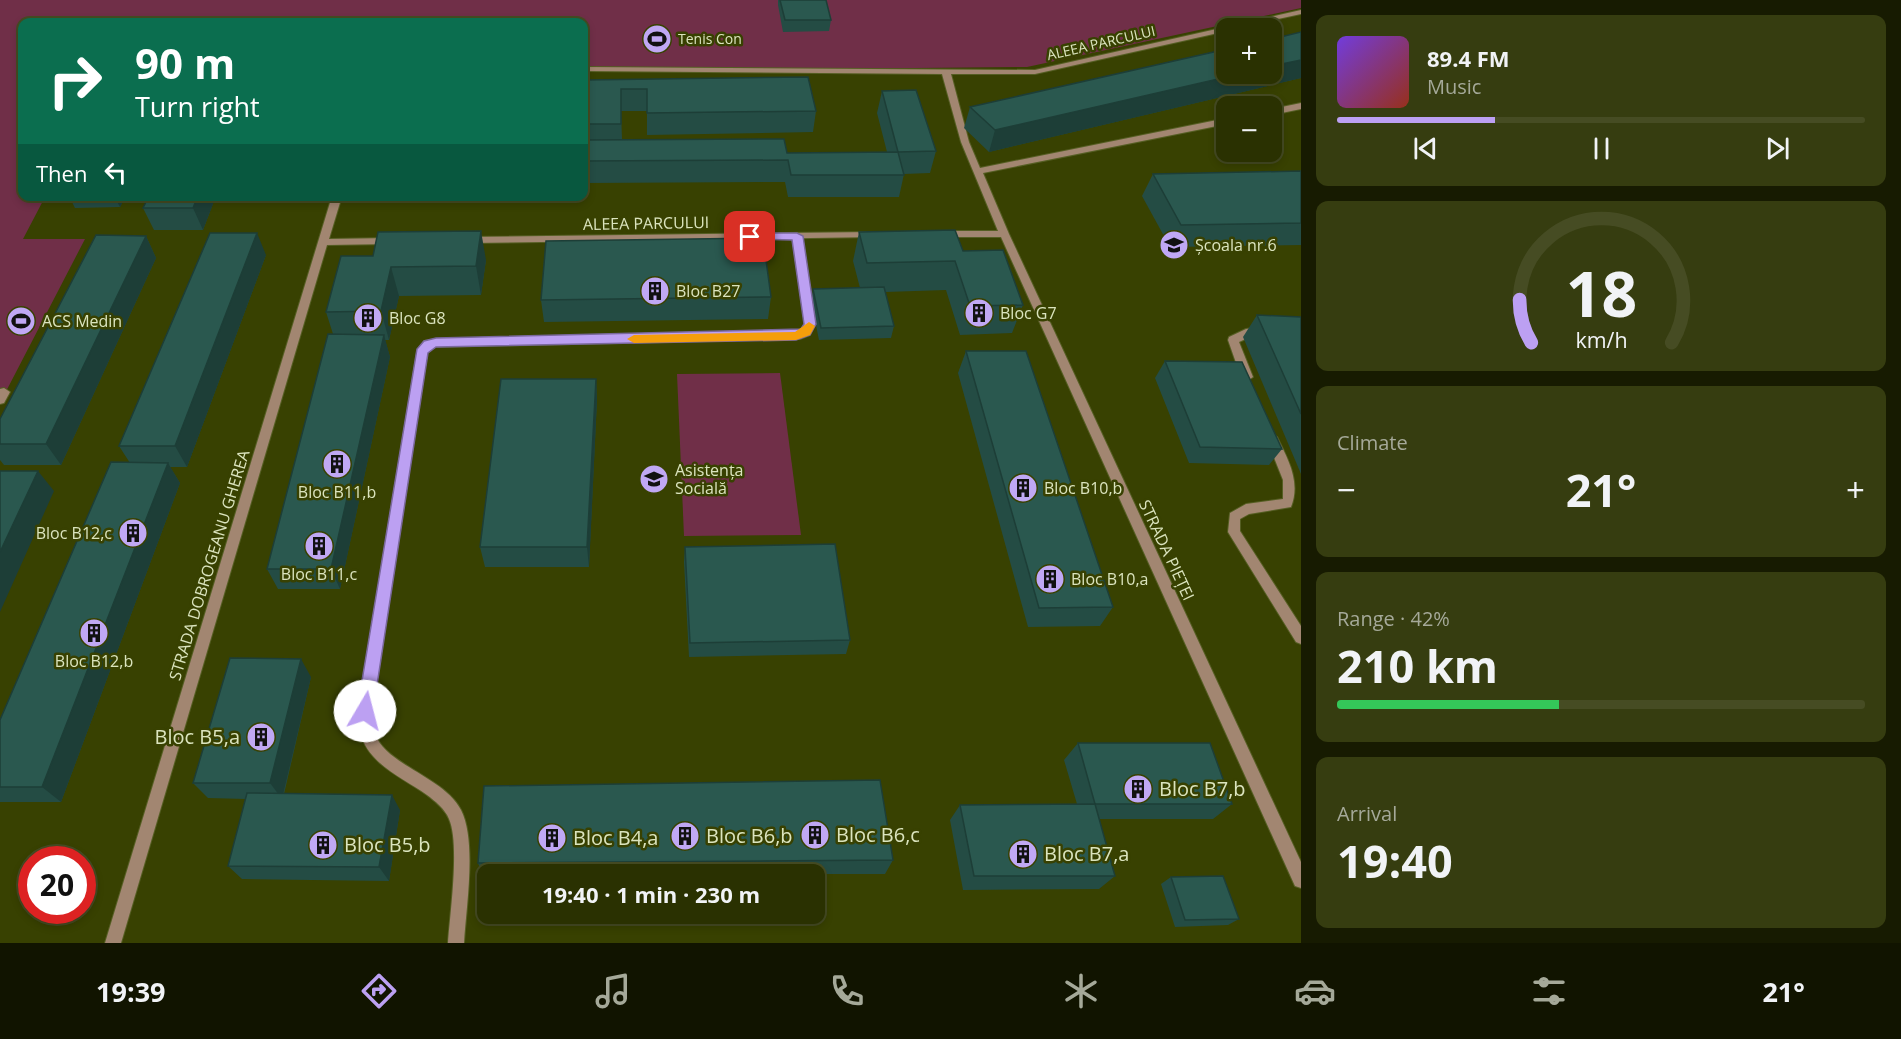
<!DOCTYPE html>
<meta charset="utf-8">
<style>
:root{--surface:#2a3101;--page:#363d10;--text:#f1f3f6;--muted:#a5a999;--line:#464c23;--accent:#bca0f2}
body{margin:0;font-family:"Open Sans",sans-serif;background:var(--page);color:var(--text);height:100vh;display:flex;flex-direction:column;font-size:22px;white-space:nowrap}
*{box-sizing:border-box;margin:0}
p{font-size:20px;color:var(--muted)}
.icon{flex:none;width:33px;height:33px;fill:none;stroke:currentColor;stroke-width:2;stroke-linecap:round;stroke-linejoin:round}
.map{position:relative;flex:1;overflow:hidden}
.drawer{display:flex;flex-direction:column;gap:15px;padding:15px;background:#171b01;width:600px}
.drawer>*{flex:none}
.guide{position:absolute;left:18px;top:18px;width:570px;height:183px;border-radius:12px;box-shadow:0 3px 9px #0003,0 0 0 2px var(--line);background:#0b6e4f;color:#fff;overflow:hidden}
.buttons{position:absolute;left:1216px;top:18px;display:grid;gap:12px}
.buttons a{display:grid;place-items:center;width:66px;height:66px;border-radius:12px;background:var(--surface);box-shadow:0 3px 9px #0003,0 0 0 2px var(--line);font-size:30px}
.speed{position:absolute;left:18px;top:846px;display:flex;gap:12px;font-size:30px;font-weight:700;text-align:center}
.speed>*{display:grid;place-content:center;width:78px;height:78px;border-radius:50%;background:var(--surface);box-shadow:0 3px 9px #0003,0 0 0 2px var(--line);line-height:1}
.speed .limit{border:9px solid #d22;background:#fff;color:#111}
.pin{position:absolute;display:grid;place-items:center;width:51px;height:51px;color:#fff;margin:-26px;border-radius:12px;box-shadow:0 3px 9px #0006}
.me{position:absolute;width:66px;margin:-33px;rotate:8deg;stroke-linejoin:round;filter:drop-shadow(0 0 4px #0008)}
.turn{display:flex;align-items:center;gap:21px;height:126px;padding:0 18px;font-size:27px}
.turn .icon{width:78px;height:78px;stroke-width:2.5}
.turn b{display:block;font-size:42px;line-height:51px}
.then{display:flex;align-items:center;height:57px;padding:0 18px;background:#0003;gap:12px;font-size:22px}
.big{font-size:45px;font-weight:700;line-height:1.1}
.drawer .card{flex:1;display:flex;flex-direction:column;justify-content:center;gap:9px;min-width:0;padding:0 21px;border-radius:12px;background:var(--page)}
.drawer .dial{align-items:center;gap:0}
.dial svg{height:156px;overflow:visible;fill:none;stroke:var(--line);stroke-width:7;stroke-linecap:round;text-anchor:middle}
.dial text{fill:var(--text);stroke:none}
.song{display:flex;align-items:center;gap:18px}
.cover{width:72px;height:72px;border-radius:9px;background:linear-gradient(135deg,hsl(260 70% 55%),hsl(10 70% 35%))}
.played{height:6px;border-radius:3px;background:linear-gradient(90deg,var(--accent) 30%,var(--line) 30%)}
.keys{display:flex;justify-content:space-around;direction:ltr}
.heat{display:flex;justify-content:space-between;align-items:center;font-size:33px;direction:ltr}
.charge{height:9px;border-radius:4px;background:linear-gradient(90deg,#34c759 42%,var(--line) 0)}
.trip{position:absolute;left:477px;top:864px;width:348px;height:60px;border-radius:12px;background:var(--surface);box-shadow:0 3px 9px #0003,0 0 0 2px var(--line);font-weight:700;line-height:60px;text-align:center}
.tab-bar{display:flex;height:96px;justify-content:space-around;align-items:center;background:#111400;color:var(--muted)}
.tab-bar .icon{width:42px;height:42px}
.tab-bar .on{color:var(--accent)}
.tab-bar b{font-size:27px;color:var(--text)}
main{display:flex;flex:1;min-height:0}
.map>svg:first-child{display:block}
.green{fill:#702f48}
.lines{fill:none;stroke-linecap:round;stroke-linejoin:round}
.lane-casing{stroke:#555e23;stroke-width:2}
.street-casing{stroke:#555e23;stroke-width:2}
.lane{fill:#a28671;fill-rule:evenodd}
.street{fill:#a28671;fill-rule:evenodd}
.wall{fill:#244c44}
.shaded-wall{fill:#1d3e37}
.building{fill:#2a584f;stroke:#1d3e37;stroke-width:1.5}
.route{fill:#bca0f2;stroke:#7a689d;stroke-width:1.5}
.slow{fill:#f59e0b}
.labels{text-anchor:middle;stroke-width:5;stroke-linejoin:round;paint-order:stroke}
.far-poi-label{font-size:14px;fill:#dbe4be;stroke:#384101;text-anchor:start}
.far-street-label{font-size:14px;fill:#dbe4be;stroke:#384101}
.street-label{font-size:16px;fill:#dbe4be;stroke:#384101}
.poi-label{font-size:16px;fill:#dbe4be;stroke:#384101;text-anchor:start}
.near-poi-label{font-size:20px;fill:#dbe4be;stroke:#384101;text-anchor:start}
</style>
<main>
<div class="map">
<svg width="1301" height="943" viewBox="0 0 1301 943">
<rect width="100%" height="100%" fill="#384101"/>
<g class="green">
<path d="M 0,0 L 1301,0 L 1301,8 L 1027,67 L 584,71 L 584,22 L 22,22 L 22,196 L 45,197 L 23,239 L 85,239 L 0,403 Z"/>
<path d="M 780,373 L 801,535 L 684,536 L 677,374 Z"/>
</g>
<g class="lines">
<g class="lane-casing">
<g id="lane">
<path d="M 797,233 L 802,236 L 815,324 L 810,335 L 800,339 L 436,347 L 431,347 L 427,353 L 372,711 C 373,718 372,727 375,734 C 386,765 444,777 461,810 C 477,841 466,908 464,943 L 448,943 C 450,913 460,844 449,819 C 445,809 435,801 427,795 C 405,779 372,766 362,738 C 359,730 359,720 358,711 L 417,352 L 424,341 L 436,339 L 795,332 L 802,329 L 805,324 L 792,236 Z"/>
<path d="M 1261,327 L 1266,331 L 1265,334 L 1252,336 L 1239,342 L 1253,377 L 1247,381 L 1241,377 L 1228,340 L 1229,337 L 1246,329 Z"/>
<path d="M 1273,435 L 1277,437 C 1288,459 1301,482 1291,507 L 1249,514 L 1240,519 L 1240,531 L 1301,626 L 1301,644 L 1296,642 L 1228,532 L 1230,513 L 1246,504 L 1283,499 L 1283,480 L 1267,440 Z"/>
</g>
</g>
<g class="street-casing">
<g id="street">
<path d="M 1301,10 L 1301,14 L 1237,28 L 1227,28 L 1227,31 L 1035,74 L 951,74 L 969,142 L 980,168 L 1227,118 L 1227,124 L 983,173 L 1009,234 L 1301,862 L 1301,888 L 1295,886 L 1001,237 L 942,237 L 937,234 L 942,231 L 998,231 L 961,142 L 942,74 L 584,71 L 584,67 L 1035,70 Z"/>
<path d="M 1301,103 L 1301,109 L 1272,115 L 1272,109 Z"/>
<path d="M 332,196 L 342,196 L 329,239 L 390,238 L 395,241 L 390,244 L 327,245 L 121,943 L 105,943 Z"/>
<path d="M 873,232 L 876,233 L 876,237 L 468,243 L 463,240 L 468,237 Z"/>
<path d="M 4,388 L 10,392 L 4,403 L 0,404 L 0,389 Z"/>
</g>
</g>
<use href="#lane" class="lane"/>
<use href="#street" class="street"/>
</g>
<g class="wall">
<path d="M 778,0 L 826,0 L 831,20 L 829,31 L 783,32 L 778,5 Z"/>
<path d="M 1301,32 L 1301,78 L 989,152 L 964,128 L 970,107 Z"/>
<path d="M 584,80 L 816,111 L 813,132 L 647,135 L 647,111 L 621,111 L 622,139 L 787,153 L 887,152 L 877,113 L 882,91 L 936,151 L 930,173 L 904,174 L 899,197 L 788,197 L 785,182 L 584,183 Z"/>
<path d="M 1301,171 L 1301,245 L 1170,247 L 1142,196 L 1153,174 Z"/>
<path d="M 69,196 L 126,196 L 120,207 L 75,208 Z"/>
<path d="M 216,196 L 203,230 L 154,230 L 143,208 Z"/>
<path d="M 451,196 L 566,196 L 566,198 L 452,199 Z"/>
<path d="M 859,232 L 963,251 L 1023,305 L 1012,333 L 960,335 L 946,290 L 885,292 L 894,326 L 891,338 L 819,340 L 811,301 L 813,289 L 860,288 L 853,261 Z"/>
<path d="M 146,236 L 156,258 L 61,465 L 4,465 L 0,460 L 0,419 Z"/>
<path d="M 266,255 L 187,467 L 170,467 L 180,483 L 61,802 L 0,802 L 0,720 L 24,665 L 130,463 L 119,446 Z"/>
<path d="M 373,256 L 486,260 L 481,295 L 399,296 L 389,340 L 385,340 L 390,357 L 340,589 L 278,589 L 267,569 L 333,334 L 326,312 Z"/>
<path d="M 771,297 L 768,319 L 544,322 L 541,300 Z"/>
<path d="M 1257,315 L 1301,317 L 1301,474 L 1243,337 Z"/>
<path d="M 966,351 L 1113,607 L 1100,626 L 1028,627 L 958,373 Z"/>
<path d="M 1165,361 L 1282,449 L 1269,465 L 1189,463 L 1155,378 Z"/>
<path d="M 596,379 L 597,400 L 589,567 L 485,567 L 480,547 Z"/>
<path d="M 685,547 L 850,640 L 846,654 L 689,657 L 684,562 Z"/>
<path d="M 311,677 L 284,794 L 400,810 L 389,881 L 242,879 L 228,866 L 246,799 L 208,798 L 193,783 Z"/>
<path d="M 1078,743 L 1232,804 L 1213,819 L 1099,819 L 1115,876 L 1099,889 L 963,890 L 950,820 L 960,805 L 1077,804 L 1064,760 Z"/>
<path d="M 893,860 L 885,874 L 488,874 L 488,877 L 483,877 L 478,863 Z"/>
<path d="M 1171,877 L 1239,919 L 1228,925 L 1175,927 L 1161,884 Z"/>
</g>
<g class="shaded-wall">
<path d="M 1301,60 L 1301,78 L 989,152 L 995,130 L 1240,74 L 1272,74 L 1272,66 Z"/>
<path d="M 114,196 L 126,196 L 120,207 Z"/>
<path d="M 198,196 L 216,196 L 203,230 L 193,208 Z"/>
<path d="M 481,231 L 486,260 L 481,295 L 476,266 Z"/>
<path d="M 257,233 L 266,255 L 187,467 L 175,446 Z"/>
<path d="M 146,236 L 156,258 L 61,465 L 46,444 Z"/>
<path d="M 391,267 L 399,296 L 389,340 L 381,311 Z"/>
<path d="M 384,335 L 390,357 L 340,589 L 331,569 Z"/>
<path d="M 596,379 L 597,400 L 589,567 L 587,547 Z"/>
<path d="M 168,463 L 180,483 L 61,802 L 42,787 Z"/>
<path d="M 38,471 L 54,491 L 0,612 L 0,552 Z"/>
<path d="M 301,659 L 311,677 L 282,799 L 270,783 Z"/>
<path d="M 392,795 L 400,810 L 389,881 L 379,867 Z"/>
</g>
<g class="building">
<path d="M 780,0 L 826,0 L 831,20 L 785,20 Z"/>
<path d="M 1301,32 L 1301,60 L 1272,66 L 1272,39 Z"/>
<path d="M 1227,49 L 1227,74 L 1240,74 L 995,130 L 970,107 Z"/>
<path d="M 808,77 L 816,111 L 647,113 L 647,89 L 621,89 L 621,124 L 584,124 L 584,80 Z"/>
<path d="M 916,90 L 936,151 L 898,152 L 882,91 Z"/>
<path d="M 784,139 L 787,153 L 898,152 L 904,175 L 791,175 L 788,160 L 584,161 L 584,140 Z"/>
<path d="M 1301,171 L 1301,223 L 1181,225 L 1153,174 Z"/>
<path d="M 149,196 L 198,196 L 193,208 L 143,208 Z"/>
<path d="M 955,230 L 963,251 L 1003,250 L 1023,305 L 970,306 L 955,261 L 867,263 L 859,232 Z"/>
<path d="M 481,231 L 476,266 L 391,267 L 381,311 L 326,312 L 341,256 L 373,256 L 378,232 Z"/>
<path d="M 210,233 L 257,233 L 175,446 L 119,446 Z"/>
<path d="M 96,235 L 146,236 L 46,444 L 0,444 L 0,419 Z"/>
<path d="M 763,238 L 771,297 L 541,300 L 546,241 Z"/>
<path d="M 884,287 L 894,326 L 821,328 L 813,289 Z"/>
<path d="M 1257,315 L 1301,317 L 1301,414 Z"/>
<path d="M 328,334 L 384,335 L 331,569 L 267,569 Z"/>
<path d="M 966,351 L 1026,351 L 1113,607 L 1039,608 Z"/>
<path d="M 1165,361 L 1242,362 L 1282,449 L 1200,447 Z"/>
<path d="M 501,379 L 596,379 L 587,547 L 480,547 Z"/>
<path d="M 111,462 L 168,463 L 42,787 L 0,787 L 0,720 Z"/>
<path d="M 0,471 L 38,471 L 0,552 Z"/>
<path d="M 835,544 L 850,640 L 690,643 L 685,547 Z"/>
<path d="M 230,658 L 301,659 L 270,783 L 193,783 Z"/>
<path d="M 1078,743 L 1210,743 L 1232,804 L 1095,804 Z"/>
<path d="M 880,780 L 893,860 L 478,863 L 484,786 Z"/>
<path d="M 247,793 L 392,795 L 379,867 L 228,866 Z"/>
<path d="M 1095,804 L 1115,876 L 974,876 L 960,805 Z"/>
<path d="M 1223,876 L 1239,919 L 1185,920 L 1171,877 Z"/>
</g>
<path class="route" d="M 750,233 L 797,233 L 803,236 L 816,324 L 810,335 L 796,340 L 436,347 L 428,353 L 373,711 L 371,716 L 365,719 L 359,716 L 357,711 L 417,349 L 424,341 L 436,338 L 801,329 L 804,324 L 792,240 L 746,239 L 746,234 Z"/>
<path class="slow" d="M 809,322 L 815,326 L 810,335 L 796,340 L 634,343 L 627,339 L 634,335 L 795,332 Z"/>
<defs>
<g id="stadium-disc" transform="scale(1.5)"><circle r="9.5" fill="#c0a8f4" stroke="#384101"/><path d="M0-5a6.5 5 0 1 0 0 10a6.5 5 0 1 0 0-10ZM-3.5-1.8h7v3.6h-7Z" fill="#111"/></g>
<g id="school-disc" transform="scale(1.5)"><circle r="9.5" fill="#c0a8f4" stroke="#384101"/><path d="M0-5L7-2L0 1L-7-2ZM-4 1L0 2.5L4 1V4Q0 6-4 4Z" fill="#111"/></g>
<g id="building-disc" transform="scale(1.5)"><circle r="9.5" fill="#c0a8f4" stroke="#384101"/><path d="M-4-6H4V6H1V3H-1V6H-4ZM-2.5-4.3h1.7v1.8h-1.7ZM.8-4.3h1.7v1.8H.8ZM-2.5-1h1.7V.8h-1.7ZM.8-1h1.7V.8H.8Z" fill="#111"/></g>
</defs>
<g fill-rule="evenodd">
<use href="#stadium-disc" x="657" y="39"/>
<use href="#school-disc" x="1174" y="245"/>
<use href="#building-disc" x="655" y="291"/>
<use href="#building-disc" x="979" y="313"/>
<use href="#building-disc" x="368" y="318"/>
<use href="#stadium-disc" x="21" y="321"/>
<use href="#building-disc" x="337" y="464"/>
<use href="#school-disc" x="654" y="479"/>
<use href="#building-disc" x="1023" y="488"/>
<use href="#building-disc" x="133" y="533"/>
<use href="#building-disc" x="319" y="546"/>
<use href="#building-disc" x="1050" y="579"/>
<use href="#building-disc" x="94" y="633"/>
<use href="#building-disc" x="261" y="737"/>
<use href="#building-disc" x="1138" y="789"/>
<use href="#building-disc" x="815" y="835"/>
<use href="#building-disc" x="685" y="836"/>
<use href="#building-disc" x="552" y="838"/>
<use href="#building-disc" x="323" y="845"/>
<use href="#building-disc" x="1023" y="854"/>
</g>
<g class="labels">
<g class="far-poi-label">
<text x="678" y="44">Tenis Con</text>
</g>
<g class="far-street-label">
<text transform="translate(1101 43) rotate(-13)" y="5">ALEEA PARCULUI</text>
</g>
<g class="street-label">
<text transform="translate(646 223) rotate(-1)" y="6">ALEEA PARCULUI</text>
<text transform="translate(1167 550) rotate(65)" y="6">STRADA PIEȚEI</text>
<text transform="translate(209 565) rotate(-73)" y="6">STRADA DOBROGEANU GHEREA</text>
</g>
<g class="poi-label">
<text x="1195" y="251">Școala nr.6</text>
<text x="676" y="297">Bloc B27</text>
<text x="1000" y="319">Bloc G7</text>
<text x="389" y="324">Bloc G8</text>
<text x="42" y="327">ACS Medin</text>
<text x="675" y="476">Asistența<tspan x="675" dy="18">Socială</tspan></text>
<text x="1044" y="494">Bloc B10,b</text>
<text x="337" y="498" text-anchor="middle">Bloc B11,b</text>
<text x="112" y="539" text-anchor="end">Bloc B12,c</text>
<text x="319" y="580" text-anchor="middle">Bloc B11,c</text>
<text x="1071" y="585">Bloc B10,a</text>
<text x="94" y="667" text-anchor="middle">Bloc B12,b</text>
</g>
<g class="near-poi-label">
<text x="240" y="744" text-anchor="end">Bloc B5,a</text>
<text x="1159" y="796">Bloc B7,b</text>
<text x="836" y="842">Bloc B6,c</text>
<text x="706" y="843">Bloc B6,b</text>
<text x="573" y="845">Bloc B4,a</text>
<text x="344" y="852">Bloc B5,b</text>
<text x="1044" y="861">Bloc B7,a</text>
</g>
</g>
</svg>
<div class="buttons">
<a>+</a>
<a>−</a>
</div>
<div class="speed"><div class="limit">20</div></div>
<div class="pin" style="left:750px;top:237px;background:#d93025"><svg class="icon" aria-label="arrive" viewBox="0 0 24 24"><path d="M6 21V4h12l-3 4 3 4H6"/></svg></div>
<svg class="me" style="left:365px;top:711px" viewBox="-20 -20 40 40"><circle r="19" fill="#fff"/><path d="M0-13L10 11 0 6-10 11z" fill="#bca0f2"/></svg>
<div class="trip">19:40 · 1 min · 230 m</div>
<div class="guide">
<div class="turn"><svg class="icon" aria-label="right" viewBox="0 0 24 24"><path d="M7 20v-9h11M14 6l5 5-5 5"/></svg><div><b>90 m</b>Turn right</div></div>
<div class="then">Then<svg class="icon" aria-label="left" viewBox="0 0 24 24"><path d="M17 20v-9H6M10 6l-5 5 5 5"/></svg></div>
</div>
</div>
<section class="drawer">
<div class="card">
<div class="song"><i class="cover"></i><div><b>89.4 FM</b><p>Music</p></div></div>
<div class="played"></div>
<div class="keys"><svg class="icon" aria-label="previous" viewBox="0 0 24 24"><path d="M18 5L8 12l10 7zM5 5v14"/></svg><svg class="icon" aria-label="pause" viewBox="0 0 24 24"><path d="M8 5v14M16 5v14"/></svg><svg class="icon" aria-label="next" viewBox="0 0 24 24"><path d="M6 5l10 7-10 7zM19 5v14"/></svg></div>
</div>
<div class="card dial"><svg viewBox="0 0 100 80">
<path d="M14 69A42 42 0 1 1 86 69"/>
<path d="M14 69A42 42 0 0 1 8 47" stroke="#bca0f2"/>
<text x="50" y="56" font-size="32" font-weight="700">18</text>
<text x="50" y="72" font-size="11">km/h</text>
</svg></div>
<div class="card"><p>Climate</p>
<div class="heat"><a>−</a><b class="big">21°</b><a>+</a></div>
</div>
<div class="card"><p>Range · 42%</p><b class="big">210 km</b><div class="charge"></div></div>
<div class="card"><p>Arrival</p><b class="big">19:40</b></div>
</section>
</main>
<nav class="tab-bar">
<b>19:39</b>
<svg class="icon on" aria-label="directions" viewBox="0 0 24 24"><path d="M12 3l9 9-9 9-9-9zM9 14v-3h6M13 9l2 2-2 2"/></svg>
<svg class="icon" aria-label="music" viewBox="0 0 24 24"><path d="M9 18V5l10-2v13"/><circle cx="6" cy="18" r="3"/><circle cx="16" cy="16" r="3"/></svg>
<svg class="icon" aria-label="phone" viewBox="0 0 24 24"><path d="M5 4h4l2 5-3 2q2 4 5 5l2-3 5 2v4C11 20 4 13 5 4z"/></svg>
<svg class="icon" aria-label="climate" viewBox="0 0 24 24"><path d="M12 3v18M4 7l16 10M4 17L20 7"/></svg>
<svg class="icon" aria-label="car" viewBox="0 0 24 24"><path d="M5 17H2v-5l4-1 3-4h7l3 4 3 1v5h-3M9 17h6M6 11h13"/><circle cx="7" cy="17" r="2"/><circle cx="17" cy="17" r="2"/></svg>
<svg class="icon" aria-label="filters" viewBox="0 0 24 24"><path d="M4 7h16M4 17h16"/><circle cx="9" cy="7" r="2"/><circle cx="15" cy="17" r="2"/></svg>
<b>21°</b>
</nav>
